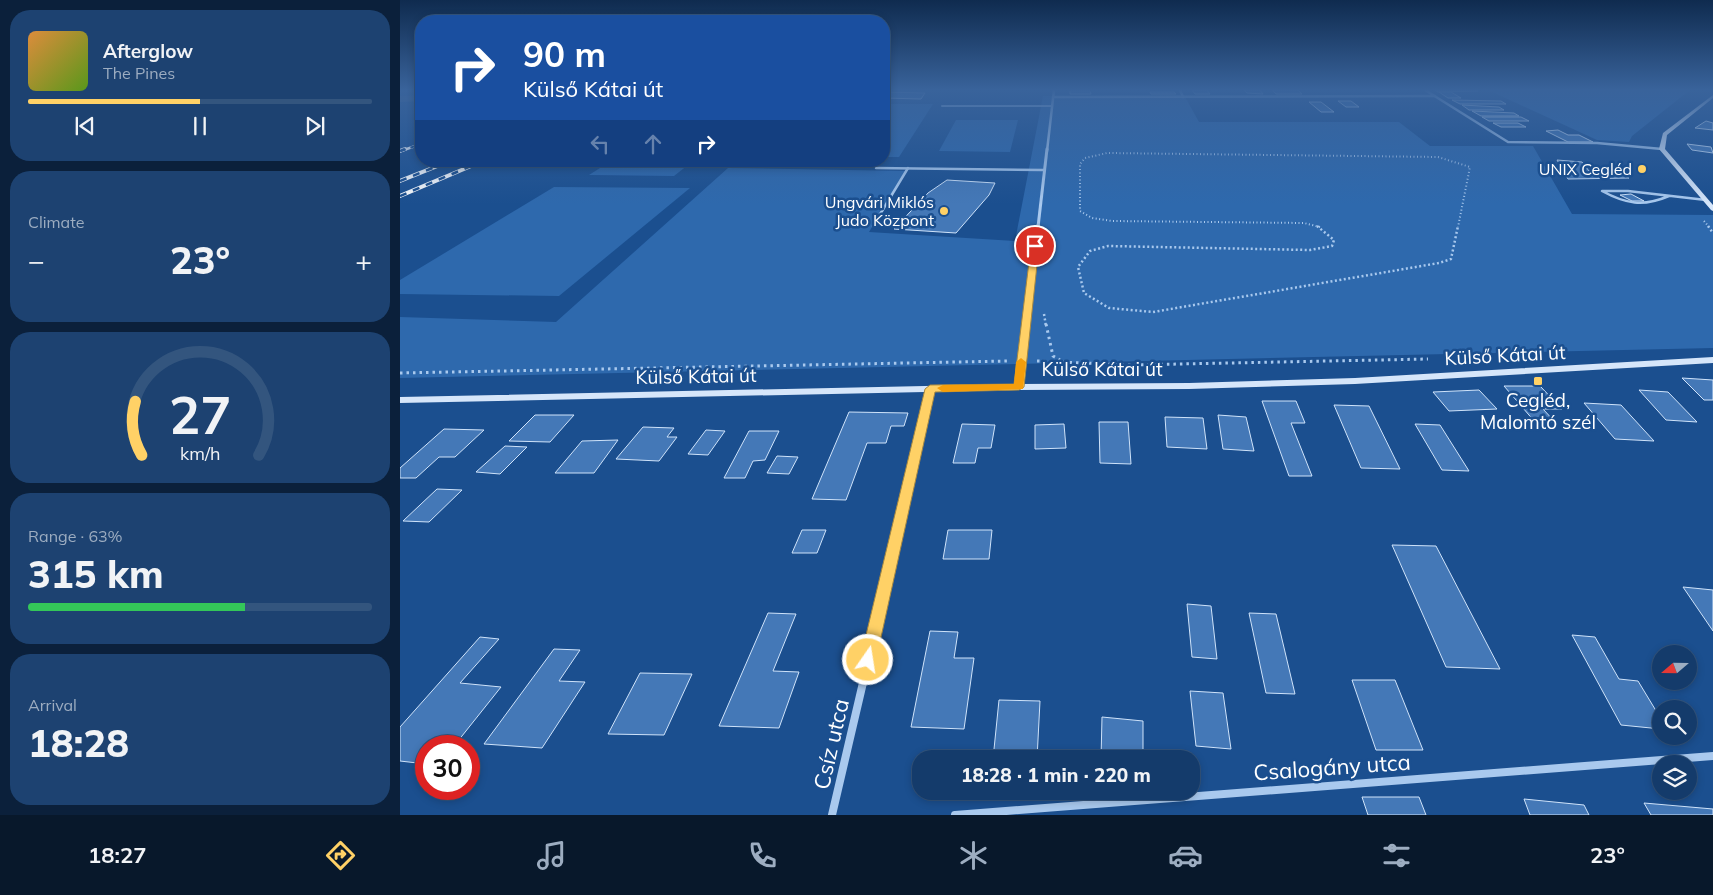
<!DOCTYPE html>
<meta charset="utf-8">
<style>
:root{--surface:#143b6b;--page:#1d4271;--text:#f1f3f6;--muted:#9dadc1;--line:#33557e;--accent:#ffd166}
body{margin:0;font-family:Mulish,sans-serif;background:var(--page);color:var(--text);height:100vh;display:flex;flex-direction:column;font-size:19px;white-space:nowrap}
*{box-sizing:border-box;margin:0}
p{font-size:16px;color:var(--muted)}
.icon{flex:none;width:28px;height:28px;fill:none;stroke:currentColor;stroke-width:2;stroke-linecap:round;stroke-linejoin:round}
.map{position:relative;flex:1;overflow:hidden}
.panel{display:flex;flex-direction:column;gap:10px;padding:10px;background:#0b203b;width:400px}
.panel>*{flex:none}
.top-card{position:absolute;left:15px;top:15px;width:475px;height:152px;border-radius:20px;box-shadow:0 2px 8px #0003,0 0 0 1px var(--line);background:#1a4fa0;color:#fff;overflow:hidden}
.needle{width:32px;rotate:250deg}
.controls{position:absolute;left:1252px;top:645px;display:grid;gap:10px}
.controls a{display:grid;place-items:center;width:45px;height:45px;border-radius:50%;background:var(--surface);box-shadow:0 2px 8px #0003,0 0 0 1px var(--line);font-size:25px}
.speed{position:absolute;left:15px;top:735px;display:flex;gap:10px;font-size:25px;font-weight:700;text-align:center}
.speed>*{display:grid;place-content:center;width:65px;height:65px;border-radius:50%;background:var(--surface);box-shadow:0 2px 8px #0003,0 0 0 1px var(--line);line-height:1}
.speed .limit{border:8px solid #d22;background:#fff;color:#111}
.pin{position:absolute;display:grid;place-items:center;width:42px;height:42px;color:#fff;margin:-21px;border:2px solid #fff;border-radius:50%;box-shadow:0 1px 5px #0007}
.me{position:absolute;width:55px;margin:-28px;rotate:13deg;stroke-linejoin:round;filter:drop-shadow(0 0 4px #0008)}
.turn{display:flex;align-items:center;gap:18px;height:105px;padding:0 25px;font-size:22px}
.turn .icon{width:65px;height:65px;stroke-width:2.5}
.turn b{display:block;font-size:35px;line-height:42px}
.lanes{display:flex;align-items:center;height:48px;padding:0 25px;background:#0003;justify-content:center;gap:25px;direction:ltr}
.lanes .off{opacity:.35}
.big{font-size:38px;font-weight:800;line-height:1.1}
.panel .widget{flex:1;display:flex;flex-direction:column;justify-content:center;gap:8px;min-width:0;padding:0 18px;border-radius:20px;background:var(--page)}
.panel .dial{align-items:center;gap:0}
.dial svg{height:130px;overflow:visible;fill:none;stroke:var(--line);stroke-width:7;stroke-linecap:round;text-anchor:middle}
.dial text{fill:var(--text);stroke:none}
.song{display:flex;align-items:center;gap:15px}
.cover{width:60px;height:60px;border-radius:8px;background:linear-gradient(135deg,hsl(30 70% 55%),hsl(90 70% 35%))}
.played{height:5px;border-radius:2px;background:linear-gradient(90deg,var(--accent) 50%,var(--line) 50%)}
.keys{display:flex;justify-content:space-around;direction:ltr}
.heat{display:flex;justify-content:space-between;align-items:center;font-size:28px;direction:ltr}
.charge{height:8px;border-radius:4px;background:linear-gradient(90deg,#34c759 63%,var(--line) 0)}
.trip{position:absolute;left:512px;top:750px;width:288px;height:50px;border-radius:20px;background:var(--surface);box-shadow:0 2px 8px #0003,0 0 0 1px var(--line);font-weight:800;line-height:50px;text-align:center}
.tab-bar{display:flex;height:80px;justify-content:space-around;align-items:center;background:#08182b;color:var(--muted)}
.tab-bar .icon{width:35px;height:35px}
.tab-bar .selected{color:var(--accent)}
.tab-bar b{font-size:22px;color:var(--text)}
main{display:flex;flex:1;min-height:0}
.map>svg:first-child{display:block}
.green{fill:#2e69ad}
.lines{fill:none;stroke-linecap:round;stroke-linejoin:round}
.canal{fill:#3c6290;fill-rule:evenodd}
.building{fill:#4478b7;stroke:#cfe3fa}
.path-far2{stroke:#a9c9ee;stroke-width:2;stroke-dasharray:1 2.5;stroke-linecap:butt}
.path-far1{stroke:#a9c9ee;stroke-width:2.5;stroke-dasharray:2 2.5;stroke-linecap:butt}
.path{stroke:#a9c9ee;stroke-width:3;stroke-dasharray:2.5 4;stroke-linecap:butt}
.service-far1{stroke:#a9c9ee;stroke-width:2}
.service{stroke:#a9c9ee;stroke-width:2.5}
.minor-far5{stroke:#a9c9ee;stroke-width:2.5}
.minor-far4{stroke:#a9c9ee;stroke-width:3}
.minor-far3{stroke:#a9c9ee;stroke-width:4}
.minor-far2{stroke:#a9c9ee;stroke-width:5}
.minor-far1{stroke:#a9c9ee;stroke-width:6}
.minor{stroke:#a9c9ee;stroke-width:8}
.secondary{fill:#d6e6fa;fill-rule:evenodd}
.rail-far1-casing{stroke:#fff;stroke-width:2.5}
.rail-casing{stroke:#fff;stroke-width:4}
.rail-far1{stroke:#1b4f8f;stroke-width:2;stroke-dasharray:5;stroke-linecap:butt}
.rail{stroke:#1b4f8f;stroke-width:2.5;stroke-dasharray:7;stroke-linecap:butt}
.route{fill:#ffd166;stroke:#a68842}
.slow{fill:#f59e0b}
.poi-dot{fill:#ffd166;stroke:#1b4f8f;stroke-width:2}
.labels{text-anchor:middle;stroke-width:5;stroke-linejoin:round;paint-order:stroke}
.far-poi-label{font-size:16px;fill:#fff;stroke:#1b4f8f;text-anchor:end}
.street-label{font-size:19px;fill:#fff;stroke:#1b4f8f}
.poi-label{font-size:19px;fill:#fff;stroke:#1b4f8f}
.near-street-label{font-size:22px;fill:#fff;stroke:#1b4f8f}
</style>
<main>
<section class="panel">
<div class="widget">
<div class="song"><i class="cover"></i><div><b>Afterglow</b><p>The Pines</p></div></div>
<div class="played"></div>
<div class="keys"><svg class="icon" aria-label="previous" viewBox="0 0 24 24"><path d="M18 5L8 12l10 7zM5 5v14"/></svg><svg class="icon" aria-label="pause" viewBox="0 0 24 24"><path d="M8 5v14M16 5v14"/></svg><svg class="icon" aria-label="next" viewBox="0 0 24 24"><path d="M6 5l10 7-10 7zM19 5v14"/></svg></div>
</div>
<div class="widget"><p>Climate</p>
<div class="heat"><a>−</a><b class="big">23°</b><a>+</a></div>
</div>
<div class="widget dial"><svg viewBox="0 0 100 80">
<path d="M14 69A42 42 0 1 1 86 69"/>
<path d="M14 69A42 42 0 0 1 10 36" stroke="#ffd166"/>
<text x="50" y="56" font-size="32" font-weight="700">27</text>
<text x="50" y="72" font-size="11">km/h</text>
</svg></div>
<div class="widget"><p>Range · 63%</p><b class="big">315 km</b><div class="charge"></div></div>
<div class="widget"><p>Arrival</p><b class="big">18:28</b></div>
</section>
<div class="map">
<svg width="1313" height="815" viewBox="0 0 1313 815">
<rect width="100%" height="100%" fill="#1b4f8f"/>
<g class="green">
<path d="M 1088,90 L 1290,90 L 1232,136 L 1229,142 L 1197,140 Z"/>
<path d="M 784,95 L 799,122 L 999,122 L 1030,146 L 1133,146 L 1172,214 L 1313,215 L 1313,348 L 0,378 L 0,317 L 156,322 L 328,168 L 506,171 L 469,232 L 615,241 L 643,96 Z"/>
<path d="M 484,104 L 533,104 L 499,157 L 484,157 Z"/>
<path d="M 556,120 L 618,120 L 610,152 L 539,151 Z"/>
<path d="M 211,161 L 293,161 L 274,176 L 189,175 Z"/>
<path d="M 154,187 L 290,188 L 159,296 L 0,294 L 0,280 Z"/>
</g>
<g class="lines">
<path class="canal" d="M 21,95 L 21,101 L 0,102 L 0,96 Z"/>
</g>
<g class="building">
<path d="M 792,90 L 807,90 L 810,94 L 795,94 Z"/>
<path d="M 844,90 L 860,90 L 863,94 L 847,93 Z"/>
<path d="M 872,90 L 898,90 L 902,94 L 876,94 Z"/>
<path d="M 1035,90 L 1075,90 L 1078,91 L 1038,92 Z"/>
<path d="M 670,91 L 690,91 L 691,94 L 670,94 Z"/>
<path d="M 484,92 L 525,93 L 521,99 L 484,98 Z"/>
<path d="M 750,92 L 774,92 L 776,94 L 751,94 Z"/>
<path d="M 1039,92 L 1051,92 L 1061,98 L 1048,98 Z"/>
<path d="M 1052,100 L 1101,101 L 1106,104 L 1060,104 Z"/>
<path d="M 938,101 L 951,101 L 959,107 L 946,107 Z"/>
<path d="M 909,102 L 921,102 L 934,112 L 921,112 Z"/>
<path d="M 1062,105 L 1099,107 L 1104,110 L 1069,110 Z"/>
<path d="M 1072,111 L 1114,113 L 1119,116 L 1081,116 Z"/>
<path d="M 1082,117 L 1121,117 L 1129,121 L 1089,121 Z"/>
<path d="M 1306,121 L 1313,123 L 1313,130 L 1295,128 Z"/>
<path d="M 1093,123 L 1118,123 L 1126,127 L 1101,127 Z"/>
<path d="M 1158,130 L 1168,135 L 1179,135 L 1193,142 L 1168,142 L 1146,131 Z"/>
<path d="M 1287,144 L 1311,147 L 1313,153 L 1292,150 Z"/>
<path d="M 1157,160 L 1182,162 L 1189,171 L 1215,171 L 1229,178 L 1168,179 Z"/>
<path d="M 547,180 L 595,183 L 589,195 L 556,233 L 494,229 L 528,193 Z"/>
<path d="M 1231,194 L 1244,201 L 1232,201 L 1220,195 Z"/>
<path d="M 1282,378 L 1313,380 L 1313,400 L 1304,400 Z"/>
<path d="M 1104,386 L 1140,386 L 1162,409 L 1143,409 L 1155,422 L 1135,422 Z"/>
<path d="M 1079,390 L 1097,409 L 1049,411 L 1033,392 Z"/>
<path d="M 1239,390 L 1268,392 L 1297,422 L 1266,420 Z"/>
<path d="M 862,401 L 896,401 L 905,423 L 891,423 L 912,476 L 889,476 Z"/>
<path d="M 1184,403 L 1221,405 L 1254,441 L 1215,439 Z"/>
<path d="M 934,405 L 969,406 L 1000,469 L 961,468 Z"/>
<path d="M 449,412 L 508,413 L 504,426 L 491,426 L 486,443 L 467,443 L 446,500 L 412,499 Z"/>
<path d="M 135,415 L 174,415 L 150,442 L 109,441 Z"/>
<path d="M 818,415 L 846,417 L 854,451 L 823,449 Z"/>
<path d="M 765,417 L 803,418 L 807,449 L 767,447 Z"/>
<path d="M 699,422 L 728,422 L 731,464 L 700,463 Z"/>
<path d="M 562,424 L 595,425 L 591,448 L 578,448 L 575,463 L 553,463 Z"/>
<path d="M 664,424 L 666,448 L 635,449 L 635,425 Z"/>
<path d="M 1015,424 L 1040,425 L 1069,471 L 1042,470 Z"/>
<path d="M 243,427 L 274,428 L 267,437 L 277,437 L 259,461 L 216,459 Z"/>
<path d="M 44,429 L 84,430 L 55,457 L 39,457 L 16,478 L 0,478 L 0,468 Z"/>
<path d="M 306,430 L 325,431 L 308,455 L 288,454 Z"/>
<path d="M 349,431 L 379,431 L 365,460 L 353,461 L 345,478 L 324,478 Z"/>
<path d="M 218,440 L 194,473 L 155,473 L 182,441 Z"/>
<path d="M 105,446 L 127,447 L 100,474 L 76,472 Z"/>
<path d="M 377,456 L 398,457 L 389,474 L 367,473 Z"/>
<path d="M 37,489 L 62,490 L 29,522 L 3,521 Z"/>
<path d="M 402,530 L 426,530 L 417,553 L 392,553 Z"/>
<path d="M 548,530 L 592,530 L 589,559 L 543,559 Z"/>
<path d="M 992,545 L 1036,546 L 1100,669 L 1046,667 Z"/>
<path d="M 1283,587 L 1313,590 L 1313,631 Z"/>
<path d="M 787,604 L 811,606 L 817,659 L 792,657 Z"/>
<path d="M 368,613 L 396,614 L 373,671 L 399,672 L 379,728 L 319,726 Z"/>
<path d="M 849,613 L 876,614 L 895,694 L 866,693 Z"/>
<path d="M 530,631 L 558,632 L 554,658 L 574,658 L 564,729 L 511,727 Z"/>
<path d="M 1172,635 L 1195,637 L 1219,679 L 1238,681 L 1261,719 L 1261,729 L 1221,725 Z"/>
<path d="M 80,637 L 99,639 L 60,683 L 101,687 L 54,746 L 26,746 L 26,764 L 0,761 L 0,727 Z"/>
<path d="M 154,649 L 180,650 L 159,681 L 185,682 L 142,748 L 84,744 Z"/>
<path d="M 240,673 L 292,674 L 264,735 L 208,734 Z"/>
<path d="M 952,680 L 995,680 L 1023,750 L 976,750 Z"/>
<path d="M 790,691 L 823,693 L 831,749 L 796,746 Z"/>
<path d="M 599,700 L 640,701 L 637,759 L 593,759 Z"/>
<path d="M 702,717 L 743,721 L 743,759 L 701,759 Z"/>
<path d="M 962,797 L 1019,797 L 1026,815 L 968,815 Z"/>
<path d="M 1124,799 L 1184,805 L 1189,815 L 1130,815 Z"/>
<path d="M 1244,803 L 1313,809 L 1313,815 L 1251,815 Z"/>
</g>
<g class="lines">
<g class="path-far2">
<path d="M 1304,221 L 1309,227"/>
<path d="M 920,227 L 904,223 L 712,221 L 692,218 L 680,211 L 680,164 L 685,158 L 707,153 L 1038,157 L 1070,167 L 1058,227"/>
</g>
<g class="path-far1">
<path d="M 917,226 L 934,240 L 932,246 L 910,250 L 708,246 L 690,251 L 678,267 L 684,293 L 709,308 L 753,312 L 1039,263 L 1051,259 L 1058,226"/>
<path d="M 1308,226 L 1313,233"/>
<path d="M 644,314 L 646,326"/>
</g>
<g class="path">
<path d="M 646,324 L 653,356 L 660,360"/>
<path d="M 637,361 L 730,365 L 1028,359"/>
<path d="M 0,373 L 608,361"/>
</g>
<path class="service-far1" d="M 542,106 L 652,106"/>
<g class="service">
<path d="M 476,168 L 644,170"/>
<path d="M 1269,196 C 1243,207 1226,204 1202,191 L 1228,191 L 1306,200"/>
<path d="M 473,226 L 508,168"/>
</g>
<g class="minor-far5">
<path d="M 780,90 L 783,97"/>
<path d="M 1025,90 L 1108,142 L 1197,143 L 1262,149"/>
<path d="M 653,97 L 1035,96"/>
<path d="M 647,151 L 654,90"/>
</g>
<path class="minor-far4" d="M 638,227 L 647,149"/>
<path class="minor-far3" d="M 626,326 L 638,226"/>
<g class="minor-far2">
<path d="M 619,387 L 626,324"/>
<path d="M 517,451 L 531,389"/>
</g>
<path class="minor-far1" d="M 479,611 L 517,450"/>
<g class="minor">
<path d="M 432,815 L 480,610"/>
<path d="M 555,815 L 1313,756"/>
</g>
<g class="secondary">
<path d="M 1313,95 L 1313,98 L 1267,135 L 1265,149 L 1313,205 L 1313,211 L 1311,210 L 1259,149 L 1263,133 Z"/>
<path d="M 1313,357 L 1313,363 L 955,384 L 789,389 L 619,390 L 0,403 L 0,397 L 619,384 L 789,383 L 955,378 Z"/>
</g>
<g class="rail-far1-casing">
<path id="rail-far1" d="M 1,151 L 21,144"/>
</g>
<g class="rail-casing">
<g id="rail">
<path d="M 0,151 L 5,149"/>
<path d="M 0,181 L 50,161"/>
<path d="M 0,196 L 83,161"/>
</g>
</g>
<use href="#rail-far1" class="rail-far1"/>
<use href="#rail" class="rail"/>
</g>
<linearGradient id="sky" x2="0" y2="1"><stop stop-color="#0f2b4f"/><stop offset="0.44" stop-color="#39639b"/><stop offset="1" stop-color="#39639b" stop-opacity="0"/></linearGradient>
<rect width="1313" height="204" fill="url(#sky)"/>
<path class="route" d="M 635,244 L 639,246 L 624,387 L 619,390 L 535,392 L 476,660 L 474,665 L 468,667 L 462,665 L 460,660 L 525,389 L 530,385 L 614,384 L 631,246 Z"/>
<path class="slow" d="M 621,358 L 626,362 L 623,389 L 543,392 L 537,388 L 543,385 L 614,384 L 616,362 Z"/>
<g class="poi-dot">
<circle cx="1242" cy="169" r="5"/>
<circle cx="544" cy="211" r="5"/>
<rect x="1133" y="376" width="10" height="10" rx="2.5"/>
</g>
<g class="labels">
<g class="far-poi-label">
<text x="1232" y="175">UNIX Cegléd</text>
<text x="534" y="208">Ungvári Miklós<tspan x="534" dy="18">Judo Központ</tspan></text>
</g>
<g class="street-label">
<text transform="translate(1105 355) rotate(-3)" y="7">Külső Kátai út</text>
<text x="702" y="376">Külső Kátai út</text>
<text transform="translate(296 376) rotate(-1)" y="7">Külső Kátai út</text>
</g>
<g class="poi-label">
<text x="1138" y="407">Cegléd,<tspan x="1138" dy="22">Malomtó szél</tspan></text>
</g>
<g class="near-street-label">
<text transform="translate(431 744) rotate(-77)" y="8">Csíz utca</text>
<text transform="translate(932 767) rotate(-4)" y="8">Csalogány utca</text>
</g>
</g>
</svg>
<div class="controls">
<a><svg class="needle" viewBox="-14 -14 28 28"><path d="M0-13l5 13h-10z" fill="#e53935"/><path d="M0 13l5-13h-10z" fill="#9dadc1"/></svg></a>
<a><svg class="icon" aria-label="search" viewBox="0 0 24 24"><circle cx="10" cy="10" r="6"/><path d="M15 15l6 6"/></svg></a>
<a><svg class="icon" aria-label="layers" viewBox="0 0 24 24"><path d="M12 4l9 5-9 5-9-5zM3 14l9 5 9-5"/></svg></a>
</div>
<div class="speed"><div class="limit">30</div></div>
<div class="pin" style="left:635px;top:246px;background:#d93025"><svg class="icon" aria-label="arrive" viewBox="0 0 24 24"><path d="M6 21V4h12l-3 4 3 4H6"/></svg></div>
<svg class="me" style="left:468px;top:660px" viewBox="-20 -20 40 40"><circle r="17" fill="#ffd166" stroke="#fff" stroke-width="3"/><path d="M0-11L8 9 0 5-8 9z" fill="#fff"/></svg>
<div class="trip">18:28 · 1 min · 220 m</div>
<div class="top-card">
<div class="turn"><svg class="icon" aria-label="right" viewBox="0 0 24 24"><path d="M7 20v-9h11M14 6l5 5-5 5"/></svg><div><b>90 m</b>Külső Kátai út</div></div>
<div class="lanes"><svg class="icon off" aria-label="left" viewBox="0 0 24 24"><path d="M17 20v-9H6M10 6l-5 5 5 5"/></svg><svg class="icon off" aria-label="ahead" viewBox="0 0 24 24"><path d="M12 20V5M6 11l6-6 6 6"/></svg><svg class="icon" aria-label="right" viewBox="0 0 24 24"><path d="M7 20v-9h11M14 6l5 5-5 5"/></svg></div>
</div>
</div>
</main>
<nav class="tab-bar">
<b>18:27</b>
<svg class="icon selected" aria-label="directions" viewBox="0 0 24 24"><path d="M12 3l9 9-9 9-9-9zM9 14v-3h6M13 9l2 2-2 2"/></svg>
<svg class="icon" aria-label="music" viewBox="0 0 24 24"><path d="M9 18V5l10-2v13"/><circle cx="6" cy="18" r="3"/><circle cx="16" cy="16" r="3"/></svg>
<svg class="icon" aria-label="phone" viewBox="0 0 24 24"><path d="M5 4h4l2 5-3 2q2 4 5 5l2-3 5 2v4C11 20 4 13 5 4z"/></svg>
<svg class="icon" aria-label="climate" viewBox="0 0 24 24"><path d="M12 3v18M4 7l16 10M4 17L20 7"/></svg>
<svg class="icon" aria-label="car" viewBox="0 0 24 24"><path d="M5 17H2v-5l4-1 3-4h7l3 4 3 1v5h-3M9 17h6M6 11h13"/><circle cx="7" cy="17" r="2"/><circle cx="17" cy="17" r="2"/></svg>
<svg class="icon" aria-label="filters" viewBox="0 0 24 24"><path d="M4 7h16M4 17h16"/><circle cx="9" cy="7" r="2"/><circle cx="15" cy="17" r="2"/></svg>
<b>23°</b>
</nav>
